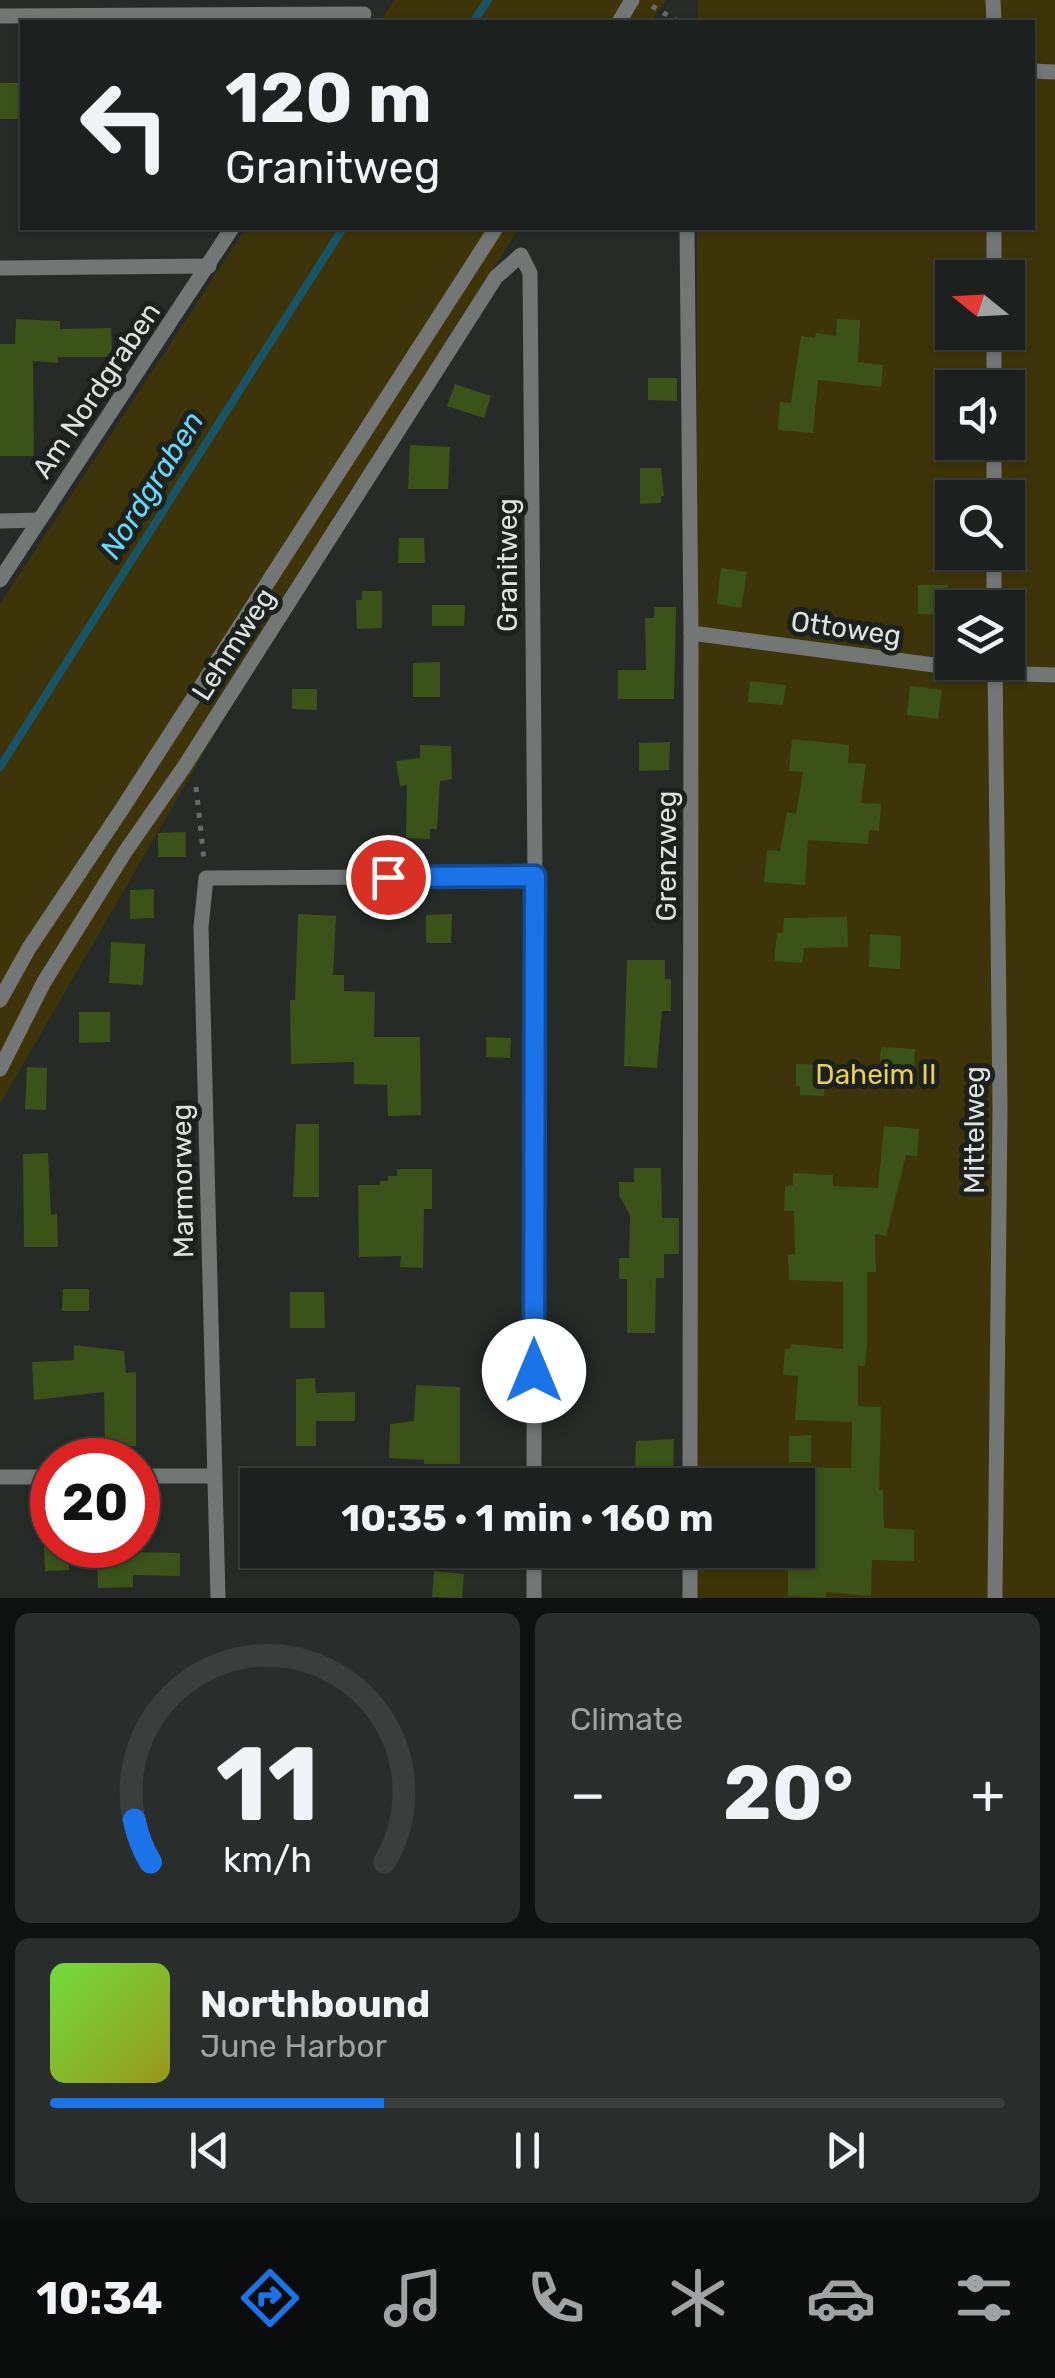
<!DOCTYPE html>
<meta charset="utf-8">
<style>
:root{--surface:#1c201e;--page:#292d2b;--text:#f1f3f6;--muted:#a0a3a4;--line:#3a3e3c;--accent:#1a73e8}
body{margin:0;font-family:Rubik,sans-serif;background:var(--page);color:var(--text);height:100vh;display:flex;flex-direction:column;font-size:38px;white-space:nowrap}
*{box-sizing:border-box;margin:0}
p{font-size:32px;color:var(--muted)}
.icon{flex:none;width:55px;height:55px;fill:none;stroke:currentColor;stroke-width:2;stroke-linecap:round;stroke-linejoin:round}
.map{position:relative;height:1598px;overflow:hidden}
.sheet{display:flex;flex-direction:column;gap:15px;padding:15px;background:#0f1210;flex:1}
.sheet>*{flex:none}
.banner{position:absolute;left:20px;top:20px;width:1015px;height:210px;border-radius:0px;box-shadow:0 2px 8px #0004,0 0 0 2px var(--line);background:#1c201e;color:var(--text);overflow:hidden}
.needle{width:65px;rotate:288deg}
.controls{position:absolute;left:935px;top:260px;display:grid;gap:20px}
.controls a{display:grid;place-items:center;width:90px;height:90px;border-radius:0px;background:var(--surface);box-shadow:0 2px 8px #0004,0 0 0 2px var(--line);font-size:50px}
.speed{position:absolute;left:30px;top:1438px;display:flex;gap:20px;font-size:50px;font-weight:700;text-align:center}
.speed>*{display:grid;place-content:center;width:130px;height:130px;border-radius:50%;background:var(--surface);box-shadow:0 2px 8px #0004,0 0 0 2px var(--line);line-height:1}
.speed .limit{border:15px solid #d22;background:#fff;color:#111}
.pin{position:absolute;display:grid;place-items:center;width:85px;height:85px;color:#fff;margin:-42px;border:5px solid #fff;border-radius:50%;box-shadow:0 2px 10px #0007}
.me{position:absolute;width:110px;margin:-55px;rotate:0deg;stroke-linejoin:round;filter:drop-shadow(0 0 8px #0008)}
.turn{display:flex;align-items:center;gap:35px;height:210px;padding:0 40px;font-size:45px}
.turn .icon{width:130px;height:130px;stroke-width:2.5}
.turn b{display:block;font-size:70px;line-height:85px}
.big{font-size:75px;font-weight:700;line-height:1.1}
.sheet .tile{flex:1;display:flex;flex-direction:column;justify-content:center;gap:15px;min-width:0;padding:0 35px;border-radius:15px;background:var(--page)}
.sheet .dial{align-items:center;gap:0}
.dial svg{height:260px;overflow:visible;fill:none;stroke:var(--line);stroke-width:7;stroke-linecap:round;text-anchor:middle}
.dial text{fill:var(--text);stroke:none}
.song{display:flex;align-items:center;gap:30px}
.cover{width:120px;height:120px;border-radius:15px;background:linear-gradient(135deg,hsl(100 70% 55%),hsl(60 70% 35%))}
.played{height:10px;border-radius:5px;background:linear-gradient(90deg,var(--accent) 35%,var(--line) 35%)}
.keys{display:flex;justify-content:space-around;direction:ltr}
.heat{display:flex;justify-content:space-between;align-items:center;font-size:55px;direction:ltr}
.sheet .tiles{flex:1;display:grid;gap:15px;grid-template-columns:1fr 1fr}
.tile:last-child{grid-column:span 2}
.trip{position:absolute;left:240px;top:1468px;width:575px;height:100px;border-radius:0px;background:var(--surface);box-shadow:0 2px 8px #0004,0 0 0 2px var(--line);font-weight:700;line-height:100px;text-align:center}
.tab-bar{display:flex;height:160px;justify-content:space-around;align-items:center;background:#0b0d0c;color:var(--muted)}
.tab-bar .icon{width:70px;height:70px}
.tab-bar .selected{color:var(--accent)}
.tab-bar b{font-size:45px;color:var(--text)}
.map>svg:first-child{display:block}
.green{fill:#3d3509;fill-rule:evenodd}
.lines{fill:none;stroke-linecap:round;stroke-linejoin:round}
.stream{stroke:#165466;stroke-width:8}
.building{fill:#3b5318}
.path{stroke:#676b69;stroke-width:5;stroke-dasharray:5 8;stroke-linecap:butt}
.service{stroke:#727675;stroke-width:15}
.route-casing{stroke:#114b97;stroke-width:25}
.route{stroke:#1a73e8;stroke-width:18}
.labels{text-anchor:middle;stroke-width:10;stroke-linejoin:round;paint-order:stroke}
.street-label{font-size:28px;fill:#dee2e0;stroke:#1c211e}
.park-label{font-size:28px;fill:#e8d055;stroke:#1c211e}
.water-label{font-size:30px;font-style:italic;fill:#67d8fc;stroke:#1c211e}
</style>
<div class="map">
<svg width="1055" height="1598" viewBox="0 0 1055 1598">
<rect width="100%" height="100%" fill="#262b28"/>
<g class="green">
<path d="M 394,0 L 666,0 L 651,22 L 380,22 Z"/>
<path d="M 698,0 L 1055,0 L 1055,1598 L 696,1598 L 696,1550 L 798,1550 L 798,1485 L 696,1485 L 697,228 L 1032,228 L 1032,22 L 698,22 ZM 952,278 L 1008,278 L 1008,332 L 952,332 ZM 952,388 L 1008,388 L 1008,442 L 952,442 ZM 952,498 L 1008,498 L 1008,552 L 952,552 ZM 952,608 L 1008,608 L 1008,662 L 952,662 Z"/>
<path d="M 246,228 L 519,228 L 408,401 L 0,1104 L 0,604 Z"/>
</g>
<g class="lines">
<g class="stream">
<path d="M 473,22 L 488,0"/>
<path d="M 0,767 L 343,228"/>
</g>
</g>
<g class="building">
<rect x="0" y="83" width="22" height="36"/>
<path d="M 16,319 L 60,321 L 60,329 L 111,328 L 112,357 L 58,357 L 58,363 L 33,361 L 34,456 L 0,456 L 0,344 L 15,344 Z"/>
<path d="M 837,319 L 860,320 L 858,362 L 883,365 L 881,387 L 818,380 L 813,433 L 778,430 L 780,402 L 791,403 L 801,336 L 815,338 L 816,333 L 836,336 Z"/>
<path d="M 648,378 L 677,378 L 677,401 L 648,400 Z"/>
<path d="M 455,384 L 491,396 L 484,418 L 447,406 Z"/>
<path d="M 410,445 L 450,447 L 448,489 L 408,489 Z"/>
<path d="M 640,468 L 661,468 L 664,496 L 661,496 L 661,503 L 640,504 Z"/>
<path d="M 399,538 L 424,538 L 425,563 L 398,563 Z"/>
<path d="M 721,568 L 747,572 L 741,608 L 717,604 Z"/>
<path d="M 918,585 L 948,585 L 947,615 L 918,614 Z"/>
<path d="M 362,591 L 382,591 L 382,628 L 357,629 L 356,600 L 362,600 Z"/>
<path d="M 432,605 L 465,605 L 464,626 L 432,626 Z"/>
<path d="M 654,607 L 676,607 L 674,699 L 618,699 L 618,670 L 646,670 L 645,618 L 654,618 Z"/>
<path d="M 440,662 L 440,697 L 413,697 L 413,663 Z"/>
<path d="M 750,681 L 786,685 L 783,705 L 748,702 Z"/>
<path d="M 910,686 L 942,690 L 938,719 L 907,715 Z"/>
<path d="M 292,689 L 317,689 L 317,710 L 292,709 Z"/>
<path d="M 792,739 L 849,745 L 848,763 L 866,764 L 861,803 L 881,804 L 879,831 L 869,830 L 868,844 L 808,840 L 805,885 L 764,882 L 767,850 L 780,851 L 787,812 L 796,814 L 803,772 L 789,771 Z"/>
<path d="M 670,742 L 669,770 L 639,771 L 639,743 Z"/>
<path d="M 420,745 L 451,746 L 452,779 L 440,781 L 437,829 L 430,829 L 430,839 L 406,838 L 407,785 L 400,786 L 396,761 L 420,758 Z"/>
<path d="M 186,832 L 186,857 L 158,857 L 158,833 Z"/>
<path d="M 154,889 L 154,918 L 130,919 L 130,890 Z"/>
<path d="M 298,914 L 336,916 L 333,975 L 344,975 L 344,991 L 375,992 L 374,1037 L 420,1037 L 421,1115 L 388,1116 L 387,1085 L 354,1084 L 354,1062 L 291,1064 L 290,1000 L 295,1000 Z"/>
<path d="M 452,914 L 451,943 L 426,943 L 426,915 Z"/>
<path d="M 847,917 L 848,947 L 804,948 L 802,963 L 774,961 L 777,933 L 783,933 L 784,918 Z"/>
<path d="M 870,934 L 901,936 L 900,969 L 869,967 Z"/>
<path d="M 111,942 L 145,944 L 143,985 L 109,983 Z"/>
<path d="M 627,960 L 665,960 L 665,979 L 671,979 L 671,1011 L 662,1011 L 657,1068 L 624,1066 Z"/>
<path d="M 79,1012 L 110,1012 L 110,1042 L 79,1043 Z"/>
<path d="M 486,1037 L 511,1038 L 510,1058 L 486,1057 Z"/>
<path d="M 881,1047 L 915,1049 L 913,1077 L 879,1075 Z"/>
<path d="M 796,1064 L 825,1065 L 824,1096 L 800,1095 L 800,1086 L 796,1086 Z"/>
<path d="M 27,1067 L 47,1068 L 46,1110 L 25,1109 Z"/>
<path d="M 296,1124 L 319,1124 L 319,1197 L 293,1197 Z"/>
<path d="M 884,1126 L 919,1129 L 917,1156 L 906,1155 L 886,1236 L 875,1234 L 876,1272 L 867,1272 L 867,1344 L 865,1366 L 858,1366 L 858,1406 L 881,1407 L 879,1490 L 883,1490 L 884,1528 L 914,1530 L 914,1561 L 872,1560 L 871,1596 L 826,1592 L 826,1598 L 788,1596 L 788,1566 L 808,1567 L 812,1507 L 798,1507 L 798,1467 L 851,1468 L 852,1422 L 795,1420 L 798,1376 L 783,1375 L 785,1349 L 790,1349 L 791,1344 L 843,1349 L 843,1282 L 789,1280 L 788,1255 L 795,1254 L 794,1211 L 784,1211 L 785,1186 L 793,1185 L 793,1173 L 833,1175 L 833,1186 L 878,1188 Z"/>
<path d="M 48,1153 L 51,1215 L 57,1214 L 58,1247 L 24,1247 L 23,1154 Z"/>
<path d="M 634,1168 L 661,1168 L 662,1218 L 679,1218 L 679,1254 L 664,1254 L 664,1278 L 656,1278 L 655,1333 L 627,1333 L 627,1279 L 619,1279 L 619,1258 L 629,1258 L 630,1215 L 619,1195 L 619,1182 L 634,1182 Z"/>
<path d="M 397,1169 L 432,1169 L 432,1209 L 424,1209 L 423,1268 L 400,1267 L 401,1256 L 359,1257 L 358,1185 L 380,1185 L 380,1181 L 388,1181 L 388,1176 L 397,1176 Z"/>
<path d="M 63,1289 L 89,1289 L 89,1311 L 62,1311 Z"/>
<path d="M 290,1292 L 324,1292 L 325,1328 L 290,1328 Z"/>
<path d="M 74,1345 L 124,1351 L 126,1373 L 136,1372 L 136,1446 L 105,1447 L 104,1392 L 34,1400 L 32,1362 L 74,1360 Z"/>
<path d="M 315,1378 L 316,1393 L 355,1392 L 355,1421 L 316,1421 L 316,1446 L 296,1446 L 296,1379 Z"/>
<path d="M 416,1385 L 460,1387 L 460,1464 L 424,1464 L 424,1460 L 389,1458 L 390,1424 L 414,1421 Z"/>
<path d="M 811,1435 L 811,1462 L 789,1462 L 789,1436 Z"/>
<path d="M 674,1439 L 673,1471 L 635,1470 L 636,1441 Z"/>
<path d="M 44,1545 L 68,1545 L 69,1570 L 45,1571 Z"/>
<path d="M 132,1547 L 132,1552 L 180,1553 L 180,1576 L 133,1575 L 133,1587 L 98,1588 L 97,1556 L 109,1556 L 109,1548 Z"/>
<path d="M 434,1571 L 464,1574 L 462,1598 L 432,1597 Z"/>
</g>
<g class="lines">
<g class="path">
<path d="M 652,6 L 679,22"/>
<path d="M 196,787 L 204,860"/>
</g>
<g class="service">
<path d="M 993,0 L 994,22"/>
<path d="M 0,16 L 364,14"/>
<path d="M 619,22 L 632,0"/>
<path d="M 1032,71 L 1055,72"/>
<path d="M 687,228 L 691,633 L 690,1485"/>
<path d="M 994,228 L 994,278"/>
<path d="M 0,268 L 209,266"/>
<path d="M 994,332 L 994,388"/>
<path d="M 994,442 L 994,498"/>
<path d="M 0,521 L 39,520"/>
<path d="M 994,552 L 994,608"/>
<path d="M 0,580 L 232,228"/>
<path d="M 691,633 L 995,673 L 1055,675"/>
<path d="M 995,662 L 1000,1109 L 995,1598"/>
<path d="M 0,1000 L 29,948 L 120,812 L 496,228"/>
<path d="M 0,1069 L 44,982 L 125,852 L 184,767 L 496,277 L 521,255 L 530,273 L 535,876 L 534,1485"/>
<path d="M 138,1476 L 214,1476"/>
<path d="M 0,1477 L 52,1477"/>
<path d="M 218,1598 L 201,927 L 206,878 L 535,876"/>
<path d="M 534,1598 L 534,1550"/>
<path d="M 690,1598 L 690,1550"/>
</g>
</g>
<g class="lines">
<g class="route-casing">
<path id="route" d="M 388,877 L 535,876 L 534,1371"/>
</g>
<use href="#route" class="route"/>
</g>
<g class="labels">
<g class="street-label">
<text transform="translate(96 390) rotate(-56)" y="10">Am Nordgraben</text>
<text transform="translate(507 565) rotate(-90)" y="10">Granitweg</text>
<text transform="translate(846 628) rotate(8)" y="10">Ottoweg</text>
<text transform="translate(233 644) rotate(-57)" y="10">Lehmweg</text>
<text transform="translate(666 856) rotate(-90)" y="10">Grenzweg</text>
<text transform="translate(974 1130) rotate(-90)" y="10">Mittelweg</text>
<text transform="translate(182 1181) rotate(-91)" y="10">Marmorweg</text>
</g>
<g class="park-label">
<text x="876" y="1084">Daheim II</text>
</g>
<g class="water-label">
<text transform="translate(152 485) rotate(-58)" y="10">Nordgraben</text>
</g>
</g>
</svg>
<div class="controls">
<a><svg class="needle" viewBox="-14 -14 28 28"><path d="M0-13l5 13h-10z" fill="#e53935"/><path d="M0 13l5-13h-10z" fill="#a0a3a4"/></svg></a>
<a><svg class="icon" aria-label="sound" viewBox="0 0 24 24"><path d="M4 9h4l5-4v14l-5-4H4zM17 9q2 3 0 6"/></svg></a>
<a><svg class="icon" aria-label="search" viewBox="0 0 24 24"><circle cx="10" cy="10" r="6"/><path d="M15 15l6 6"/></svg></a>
<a><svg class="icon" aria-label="layers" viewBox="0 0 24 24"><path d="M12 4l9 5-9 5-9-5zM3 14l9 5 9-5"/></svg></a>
</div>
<div class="speed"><div class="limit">20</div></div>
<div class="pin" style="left:388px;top:877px;background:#d93025"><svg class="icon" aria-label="arrive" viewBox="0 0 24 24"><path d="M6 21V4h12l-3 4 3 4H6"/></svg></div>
<svg class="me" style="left:534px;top:1371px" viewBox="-20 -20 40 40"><circle r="19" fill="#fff"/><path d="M0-13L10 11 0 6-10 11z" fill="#1a73e8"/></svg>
<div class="trip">10:35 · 1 min · 160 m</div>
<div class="banner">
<div class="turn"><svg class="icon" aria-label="left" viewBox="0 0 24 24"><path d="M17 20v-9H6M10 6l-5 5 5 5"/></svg><div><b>120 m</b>Granitweg</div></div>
</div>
</div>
<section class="sheet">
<div class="tiles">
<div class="tile dial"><svg viewBox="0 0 100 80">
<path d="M14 69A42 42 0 1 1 86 69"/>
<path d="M14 69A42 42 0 0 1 9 56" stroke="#1a73e8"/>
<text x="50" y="56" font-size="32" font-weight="700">11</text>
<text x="50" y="72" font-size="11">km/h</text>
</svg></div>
<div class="tile"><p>Climate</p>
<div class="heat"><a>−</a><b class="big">20°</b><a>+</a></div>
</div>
<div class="tile">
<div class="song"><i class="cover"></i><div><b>Northbound</b><p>June Harbor</p></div></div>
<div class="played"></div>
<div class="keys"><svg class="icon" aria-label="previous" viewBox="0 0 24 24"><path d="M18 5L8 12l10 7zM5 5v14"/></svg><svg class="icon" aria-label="pause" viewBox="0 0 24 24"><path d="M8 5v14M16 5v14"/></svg><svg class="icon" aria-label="next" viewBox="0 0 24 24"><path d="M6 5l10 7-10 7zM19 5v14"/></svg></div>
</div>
</div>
</section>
<nav class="tab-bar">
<b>10:34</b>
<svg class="icon selected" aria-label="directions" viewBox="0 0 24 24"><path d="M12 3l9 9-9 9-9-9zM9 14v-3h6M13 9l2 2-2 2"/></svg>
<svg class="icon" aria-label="music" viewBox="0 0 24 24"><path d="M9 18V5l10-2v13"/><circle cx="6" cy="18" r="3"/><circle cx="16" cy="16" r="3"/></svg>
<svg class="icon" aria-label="phone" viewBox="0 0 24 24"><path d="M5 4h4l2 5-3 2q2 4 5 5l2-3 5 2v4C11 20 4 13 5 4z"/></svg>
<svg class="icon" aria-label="climate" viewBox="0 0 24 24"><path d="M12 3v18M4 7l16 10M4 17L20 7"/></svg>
<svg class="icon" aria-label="car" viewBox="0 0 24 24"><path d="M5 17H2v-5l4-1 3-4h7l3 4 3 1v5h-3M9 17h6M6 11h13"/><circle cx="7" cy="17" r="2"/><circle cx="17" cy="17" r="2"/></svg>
<svg class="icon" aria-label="filters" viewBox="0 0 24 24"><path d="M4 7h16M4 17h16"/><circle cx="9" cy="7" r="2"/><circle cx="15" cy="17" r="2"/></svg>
</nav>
